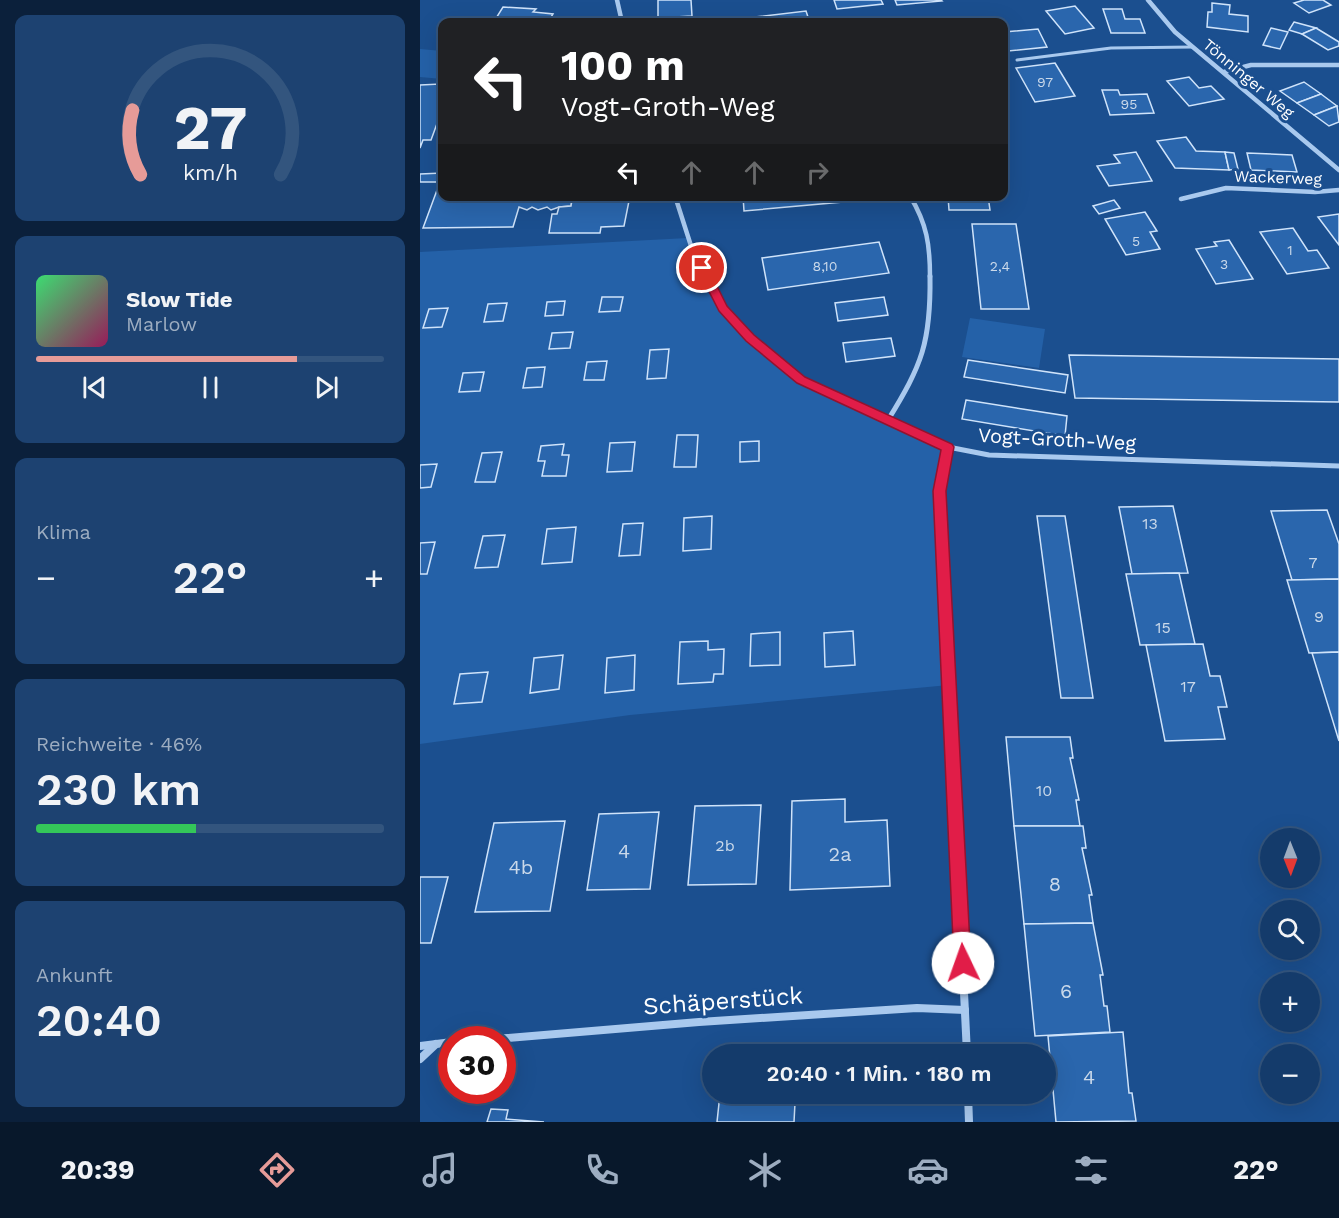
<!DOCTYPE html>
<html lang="de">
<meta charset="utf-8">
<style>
:root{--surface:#143b6b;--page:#1d4271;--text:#f1f3f6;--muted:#9dadc1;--line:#33557e;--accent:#e69b98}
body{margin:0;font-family:"Work Sans",sans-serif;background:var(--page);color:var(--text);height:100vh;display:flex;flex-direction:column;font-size:22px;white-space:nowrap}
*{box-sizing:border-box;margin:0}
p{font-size:20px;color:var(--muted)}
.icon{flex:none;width:33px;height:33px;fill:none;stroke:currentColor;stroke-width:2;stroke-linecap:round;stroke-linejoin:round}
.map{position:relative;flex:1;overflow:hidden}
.side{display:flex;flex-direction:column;gap:15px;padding:15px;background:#0b203b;width:420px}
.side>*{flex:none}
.hud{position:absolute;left:18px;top:18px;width:570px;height:183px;border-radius:12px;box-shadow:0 6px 24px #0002,0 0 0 2px var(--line);background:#202124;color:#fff;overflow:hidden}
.needle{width:39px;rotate:179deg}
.buttons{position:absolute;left:840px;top:828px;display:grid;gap:12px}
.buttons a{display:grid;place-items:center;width:60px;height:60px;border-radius:50%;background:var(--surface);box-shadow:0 6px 24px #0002,0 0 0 2px var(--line);font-size:30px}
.speed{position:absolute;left:18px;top:1026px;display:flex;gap:12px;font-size:30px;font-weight:700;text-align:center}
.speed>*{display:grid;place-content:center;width:78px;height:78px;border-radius:50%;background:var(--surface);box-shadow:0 6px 24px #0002,0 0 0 2px var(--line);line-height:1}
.speed .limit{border:9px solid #d22;background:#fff;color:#111}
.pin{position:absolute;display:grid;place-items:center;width:51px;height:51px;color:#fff;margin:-26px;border:3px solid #fff;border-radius:50%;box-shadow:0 2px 6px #0007}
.me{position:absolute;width:66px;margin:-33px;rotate:357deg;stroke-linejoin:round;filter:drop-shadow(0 0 4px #0008)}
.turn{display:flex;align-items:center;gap:21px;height:126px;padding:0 24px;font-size:27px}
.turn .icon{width:78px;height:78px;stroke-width:2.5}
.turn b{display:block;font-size:42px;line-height:51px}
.lanes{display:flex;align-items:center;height:57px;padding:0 24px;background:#0003;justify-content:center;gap:30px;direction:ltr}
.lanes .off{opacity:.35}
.big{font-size:45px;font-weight:600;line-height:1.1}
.side .tile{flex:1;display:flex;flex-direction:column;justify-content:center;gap:9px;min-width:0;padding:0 21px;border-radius:12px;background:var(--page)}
.side .dial{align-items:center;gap:0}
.dial svg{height:156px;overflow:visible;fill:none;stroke:var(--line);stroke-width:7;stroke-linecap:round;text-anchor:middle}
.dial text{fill:var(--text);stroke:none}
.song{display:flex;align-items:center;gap:18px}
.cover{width:72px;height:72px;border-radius:9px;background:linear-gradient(135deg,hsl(140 70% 55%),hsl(330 70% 35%))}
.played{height:6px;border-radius:3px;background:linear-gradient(90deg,var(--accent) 75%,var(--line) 75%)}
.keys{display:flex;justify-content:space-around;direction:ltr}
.heat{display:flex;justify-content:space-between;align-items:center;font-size:33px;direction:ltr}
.charge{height:9px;border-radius:4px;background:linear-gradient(90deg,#34c759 46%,var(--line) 0)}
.trip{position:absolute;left:282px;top:1044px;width:354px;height:60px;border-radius:30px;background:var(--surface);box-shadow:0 6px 24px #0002,0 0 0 2px var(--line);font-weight:600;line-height:60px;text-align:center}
.menu{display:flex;height:96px;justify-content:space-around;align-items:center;background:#08182b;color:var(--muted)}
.menu .icon{width:42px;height:42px}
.menu .selected{color:var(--accent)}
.menu b{font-size:27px;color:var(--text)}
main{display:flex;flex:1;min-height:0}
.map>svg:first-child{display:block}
.green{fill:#2461a8}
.building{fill:#2a66ad;stroke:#cfe3fa;stroke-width:1.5}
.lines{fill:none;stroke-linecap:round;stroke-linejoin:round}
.lane{stroke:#a9c9ee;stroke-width:3}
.street-far2{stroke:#a9c9ee;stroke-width:4.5}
.street-far1{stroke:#a9c9ee;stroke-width:5}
.street{stroke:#a9c9ee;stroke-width:8}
.route{fill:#e11d48;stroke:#92132f;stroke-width:1.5}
.labels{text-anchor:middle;stroke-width:6;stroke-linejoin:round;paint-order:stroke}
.far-number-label{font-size:14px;fill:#cad9ea}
.far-street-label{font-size:16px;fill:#fff;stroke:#1b4f8f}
.number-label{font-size:16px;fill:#cad9ea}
.street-label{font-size:20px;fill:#fff;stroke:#1b4f8f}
.near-number-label{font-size:20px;fill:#cad9ea}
.near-street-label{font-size:24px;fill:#fff;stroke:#1b4f8f}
</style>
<main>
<section class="side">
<div class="tile dial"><svg viewBox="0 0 100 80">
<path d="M14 69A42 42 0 1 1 86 69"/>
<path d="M14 69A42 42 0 0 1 10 36" stroke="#e69b98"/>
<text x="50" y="56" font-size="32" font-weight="700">27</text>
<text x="50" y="72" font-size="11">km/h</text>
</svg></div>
<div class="tile">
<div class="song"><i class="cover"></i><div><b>Slow Tide</b><p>Marlow</p></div></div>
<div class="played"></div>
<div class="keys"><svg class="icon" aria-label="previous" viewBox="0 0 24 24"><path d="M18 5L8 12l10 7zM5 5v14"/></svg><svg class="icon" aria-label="pause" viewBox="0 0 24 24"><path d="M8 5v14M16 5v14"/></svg><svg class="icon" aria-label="next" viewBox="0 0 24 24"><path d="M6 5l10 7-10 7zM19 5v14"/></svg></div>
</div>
<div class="tile"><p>Klima</p>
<div class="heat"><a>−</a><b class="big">22°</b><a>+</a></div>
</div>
<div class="tile"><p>Reichweite · 46%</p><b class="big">230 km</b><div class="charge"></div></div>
<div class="tile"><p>Ankunft</p><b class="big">20:40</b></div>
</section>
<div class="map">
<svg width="919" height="1122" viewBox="0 0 919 1122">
<rect width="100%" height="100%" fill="#1b4f8f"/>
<g class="green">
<path d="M 0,49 L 22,51 L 22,79 L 0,77 Z"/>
<path d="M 268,238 L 304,310 L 359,363 L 381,380 L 528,447 L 520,491 L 529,685 L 210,715 L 0,744 L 0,252 Z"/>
<path d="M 550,318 L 625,329 L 619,368 L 542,357 Z"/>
</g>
<g class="building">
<path d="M 238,0 L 271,0 L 272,16 L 238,18 Z"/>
<path d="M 414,0 L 461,0 L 463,4 L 417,9 Z"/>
<path d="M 475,0 L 521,0 L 522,1 L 477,5 Z"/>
<path d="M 884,0 L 903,0 L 911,5 L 889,13 L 874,3 Z"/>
<path d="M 792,3 L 810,5 L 809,14 L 828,16 L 828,32 L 787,27 L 788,12 L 792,12 Z"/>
<path d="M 655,6 L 674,28 L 645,34 L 626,11 Z"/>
<path d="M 83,7 L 116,9 L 113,12 L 133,14 L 128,22 L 62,22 L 64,19 L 75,20 Z"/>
<path d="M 683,9 L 702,9 L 705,19 L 720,19 L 725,33 L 691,33 Z"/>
<path d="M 386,11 L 389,20 L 327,22 L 326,18 Z"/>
<path d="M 251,17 L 251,22 L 224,22 L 225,19 Z"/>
<path d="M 874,22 L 896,28 L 882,34 L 869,30 Z"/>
<path d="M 851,28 L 868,32 L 860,49 L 843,45 Z"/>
<path d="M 896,28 L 919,42 L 919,46 L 908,50 L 882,34 Z"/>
<path d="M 618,29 L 627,47 L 588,51 L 584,42 L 584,32 Z"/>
<path d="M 635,63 L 655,96 L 615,102 L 596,68 Z"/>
<path d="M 769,77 L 779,88 L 791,86 L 804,99 L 769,106 L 747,81 Z"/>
<path d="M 884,82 L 901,94 L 877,103 L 860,91 Z"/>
<path d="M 20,84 L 18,87 L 22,87 L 22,110 L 11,140 L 3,140 L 0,148 L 0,85 Z"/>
<path d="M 682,90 L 698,90 L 700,95 L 727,94 L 734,113 L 690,115 Z"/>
<path d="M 901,94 L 917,106 L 894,115 L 877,103 Z"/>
<path d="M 917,106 L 919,122 L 909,126 L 894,115 Z"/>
<path d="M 766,137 L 776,151 L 805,152 L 809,170 L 755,168 L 737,141 Z"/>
<path d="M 716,152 L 732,181 L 689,186 L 677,166 L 700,163 L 694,155 Z"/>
<path d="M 805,152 L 814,153 L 818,169 L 809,170 Z"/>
<path d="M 827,153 L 872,155 L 877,172 L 831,170 Z"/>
<path d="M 22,173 L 22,196 L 141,196 L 140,200 L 152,200 L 151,206 L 139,207 L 131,210 L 127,207 L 118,210 L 112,207 L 107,210 L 99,207 L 93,227 L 3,228 L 20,182 L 0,182 L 0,174 Z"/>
<path d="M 141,196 L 210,196 L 204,226 L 181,227 L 180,233 L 129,233 L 132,214 L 137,214 L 139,207 L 151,206 L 152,200 L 140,200 Z"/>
<path d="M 323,196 L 444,196 L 445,200 L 324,211 Z"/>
<path d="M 528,196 L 568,196 L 570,210 L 529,210 Z"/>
<path d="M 694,200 L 700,208 L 679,214 L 673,206 Z"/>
<path d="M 725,212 L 737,231 L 730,232 L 740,249 L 706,255 L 685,219 Z"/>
<path d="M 919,214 L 919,245 L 898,217 Z"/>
<path d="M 552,224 L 596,224 L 609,309 L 561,309 Z"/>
<path d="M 873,228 L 888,251 L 897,250 L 909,268 L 867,274 L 840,232 Z"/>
<path d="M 809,240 L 833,279 L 796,284 L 776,249 L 797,246 L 794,242 Z"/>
<path d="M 459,242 L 469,273 L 348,290 L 342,258 Z"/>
<path d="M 182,297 L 203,297 L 200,311 L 179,312 Z"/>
<path d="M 464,297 L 468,315 L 418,321 L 415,303 Z"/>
<path d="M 145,301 L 143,315 L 125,316 L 127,302 Z"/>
<path d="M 87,303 L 83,321 L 64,322 L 68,304 Z"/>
<path d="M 28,308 L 22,327 L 3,328 L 9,309 Z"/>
<path d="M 153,332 L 150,348 L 129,349 L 132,333 Z"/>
<path d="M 471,338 L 475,356 L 426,362 L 423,343 Z"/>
<path d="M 249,349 L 246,378 L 227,379 L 230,350 Z"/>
<path d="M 649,355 L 919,359 L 919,402 L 655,398 Z"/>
<path d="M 548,360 L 648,375 L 645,393 L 544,377 Z"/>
<path d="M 187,361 L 184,380 L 164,380 L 167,362 Z"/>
<path d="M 125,367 L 122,387 L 103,388 L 107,368 Z"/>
<path d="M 64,372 L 60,391 L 39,392 L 43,373 Z"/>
<path d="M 546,400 L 647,416 L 645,436 L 542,419 Z"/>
<path d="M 257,435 L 278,435 L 276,467 L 254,467 Z"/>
<path d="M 339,441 L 339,461 L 320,462 L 320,442 Z"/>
<path d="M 215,442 L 212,471 L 187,472 L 190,443 Z"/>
<path d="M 144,444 L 142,455 L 149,455 L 146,476 L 122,476 L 125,461 L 118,461 L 121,446 Z"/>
<path d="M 82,452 L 75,482 L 55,482 L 62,453 Z"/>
<path d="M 17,464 L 11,487 L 0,488 L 0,465 Z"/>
<path d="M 753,506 L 768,573 L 712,574 L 699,507 Z"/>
<path d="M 907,510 L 919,544 L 919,579 L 872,580 L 851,511 Z"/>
<path d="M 292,516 L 291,549 L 263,551 L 264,518 Z"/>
<path d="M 617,516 L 645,516 L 673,698 L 641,698 Z"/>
<path d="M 223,523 L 220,555 L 199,556 L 203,524 Z"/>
<path d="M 156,527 L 152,562 L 122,564 L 127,529 Z"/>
<path d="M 85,535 L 78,567 L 55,568 L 63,536 Z"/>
<path d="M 15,542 L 7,574 L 0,574 L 0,543 Z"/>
<path d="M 759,573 L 775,644 L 720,645 L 706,574 Z"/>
<path d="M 919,579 L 919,652 L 889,653 L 867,580 Z"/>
<path d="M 433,631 L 435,665 L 405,667 L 404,633 Z"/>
<path d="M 360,632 L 360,665 L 330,666 L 331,634 Z"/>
<path d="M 288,641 L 288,650 L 304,649 L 303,674 L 294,674 L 293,682 L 258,684 L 260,642 Z"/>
<path d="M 783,644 L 790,676 L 800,676 L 807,707 L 798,707 L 805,739 L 745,741 L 726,645 Z"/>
<path d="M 919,652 L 919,741 L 892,653 Z"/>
<path d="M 143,655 L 139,689 L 110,693 L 114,658 Z"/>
<path d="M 215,655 L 214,690 L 185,693 L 187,658 Z"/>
<path d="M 68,672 L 62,702 L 34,704 L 40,674 Z"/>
<path d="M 586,737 L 650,737 L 653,758 L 650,758 L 659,800 L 656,800 L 660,826 L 594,826 Z"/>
<path d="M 425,799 L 425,822 L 467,820 L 470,886 L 370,890 L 372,801 Z"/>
<path d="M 341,805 L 336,884 L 268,885 L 275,806 Z"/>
<path d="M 239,812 L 230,889 L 167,890 L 179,814 Z"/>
<path d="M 145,821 L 130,911 L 55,912 L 74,823 Z"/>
<path d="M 594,826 L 663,826 L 666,848 L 662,848 L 672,895 L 669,895 L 673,923 L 604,924 Z"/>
<path d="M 0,877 L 28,877 L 11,943 L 0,943 Z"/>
<path d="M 673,923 L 683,975 L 680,975 L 684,1006 L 687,1006 L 690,1032 L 615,1036 L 604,924 Z"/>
<path d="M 703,1032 L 709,1093 L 712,1093 L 716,1121 L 636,1122 L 628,1036 Z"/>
<path d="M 300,1094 L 356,1094 L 355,1103 L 375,1103 L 374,1122 L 297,1122 Z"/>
<path d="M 71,1109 L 88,1110 L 86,1119 L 124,1122 L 67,1122 Z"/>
</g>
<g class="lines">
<path class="lane" d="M 597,60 L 691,48 L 773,47"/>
<g class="street-far2">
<path d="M 197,0 L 202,22"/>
<path d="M 728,0 L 755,32 L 919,170"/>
<path d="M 804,72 L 831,65 L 919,65"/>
<path d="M 255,196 L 272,249 L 287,277"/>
<path d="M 490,196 C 507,224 510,245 510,277"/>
<path d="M 761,199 L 806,188 L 895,192 L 919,190"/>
</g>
<g class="street-far1">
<path d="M 286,276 L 303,309 L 330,338 L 381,380 L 528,447 L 569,455 L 919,466"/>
<path d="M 468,420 C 502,365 511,342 510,276"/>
<path d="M 527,642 L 520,491 L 528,447"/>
</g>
<g class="street">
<path d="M 527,641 L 547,1054"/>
<path d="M 64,1040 L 279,1022 L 497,1008 L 545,1010"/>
<path d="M 0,1046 L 32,1042"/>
<path d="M 0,1059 L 16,1044"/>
<path d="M 548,1094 L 549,1122"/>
</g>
</g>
<path class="route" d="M 282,265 L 288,268 L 307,306 L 334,335 L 385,377 L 532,444 L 534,447 L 526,491 L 551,963 L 549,969 L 543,972 L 537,969 L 534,963 L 513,491 L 521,450 L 377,383 L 326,341 L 299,311 L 277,268 Z"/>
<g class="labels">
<g class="far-number-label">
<text x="625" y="87">97</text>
<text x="709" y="109">95</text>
<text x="716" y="246">5</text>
<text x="870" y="255">1</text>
<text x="804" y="269">3</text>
<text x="405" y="271">8,10</text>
<text x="580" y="271">2,4</text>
</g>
<g class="far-street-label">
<text transform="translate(829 78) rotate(40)" y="6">Tönninger Weg</text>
<text transform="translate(858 177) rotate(2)" y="6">Wackerweg</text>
</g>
<g class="number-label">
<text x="730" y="529">13</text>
<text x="893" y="568">7</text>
<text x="899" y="622">9</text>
<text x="743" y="633">15</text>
<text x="768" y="692">17</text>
<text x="624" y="796">10</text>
<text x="305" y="851">2b</text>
</g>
<g class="street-label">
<text transform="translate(637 439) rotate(3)" y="7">Vogt-Groth-Weg</text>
</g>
<g class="near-number-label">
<text x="204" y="858">4</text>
<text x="420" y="861">2a</text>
<text x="101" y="874">4b</text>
<text x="635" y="891">8</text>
<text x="646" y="998">6</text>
<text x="669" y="1084">4</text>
</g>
<g class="near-street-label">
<text transform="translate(303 1001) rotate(-4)" y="8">Schäperstück</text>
</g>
</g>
</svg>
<div class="buttons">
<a><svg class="needle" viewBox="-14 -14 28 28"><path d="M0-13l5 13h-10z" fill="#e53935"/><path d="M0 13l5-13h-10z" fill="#9dadc1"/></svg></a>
<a><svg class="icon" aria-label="search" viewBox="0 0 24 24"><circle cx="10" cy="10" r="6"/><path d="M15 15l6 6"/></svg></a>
<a>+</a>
<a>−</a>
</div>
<div class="speed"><div class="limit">30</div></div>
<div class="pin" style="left:282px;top:268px;background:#d93025"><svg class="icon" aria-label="arrive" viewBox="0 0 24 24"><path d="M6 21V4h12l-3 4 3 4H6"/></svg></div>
<svg class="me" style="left:543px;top:963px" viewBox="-20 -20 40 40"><circle r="19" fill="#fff"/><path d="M0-13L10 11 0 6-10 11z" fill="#e11d48"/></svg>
<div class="trip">20:40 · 1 Min. · 180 m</div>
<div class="hud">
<div class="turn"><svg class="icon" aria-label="left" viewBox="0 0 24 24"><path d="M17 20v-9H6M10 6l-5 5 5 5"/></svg><div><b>100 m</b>Vogt-Groth-Weg</div></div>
<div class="lanes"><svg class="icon" aria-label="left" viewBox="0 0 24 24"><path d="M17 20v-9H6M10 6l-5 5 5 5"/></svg><svg class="icon off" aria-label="ahead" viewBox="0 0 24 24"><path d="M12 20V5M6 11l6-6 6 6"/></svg><svg class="icon off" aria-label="ahead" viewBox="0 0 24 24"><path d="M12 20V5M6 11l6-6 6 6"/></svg><svg class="icon off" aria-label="right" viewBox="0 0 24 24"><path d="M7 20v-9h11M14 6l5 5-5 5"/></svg></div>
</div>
</div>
</main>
<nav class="menu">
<b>20:39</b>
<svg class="icon selected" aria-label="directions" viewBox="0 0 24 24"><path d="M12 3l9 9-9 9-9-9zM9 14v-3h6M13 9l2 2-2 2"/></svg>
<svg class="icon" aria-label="music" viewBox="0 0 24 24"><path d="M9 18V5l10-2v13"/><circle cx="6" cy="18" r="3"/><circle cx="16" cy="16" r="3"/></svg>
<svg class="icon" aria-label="phone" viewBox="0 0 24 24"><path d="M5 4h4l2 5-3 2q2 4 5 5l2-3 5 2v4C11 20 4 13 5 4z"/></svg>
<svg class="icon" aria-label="climate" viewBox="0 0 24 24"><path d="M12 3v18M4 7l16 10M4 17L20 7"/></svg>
<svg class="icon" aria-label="car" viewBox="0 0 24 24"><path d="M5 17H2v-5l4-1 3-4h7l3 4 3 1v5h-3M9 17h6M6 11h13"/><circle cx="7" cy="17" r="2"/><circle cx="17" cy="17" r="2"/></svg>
<svg class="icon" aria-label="filters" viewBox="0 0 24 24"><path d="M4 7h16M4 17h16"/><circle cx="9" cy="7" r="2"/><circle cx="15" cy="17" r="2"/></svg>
<b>22°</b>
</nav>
